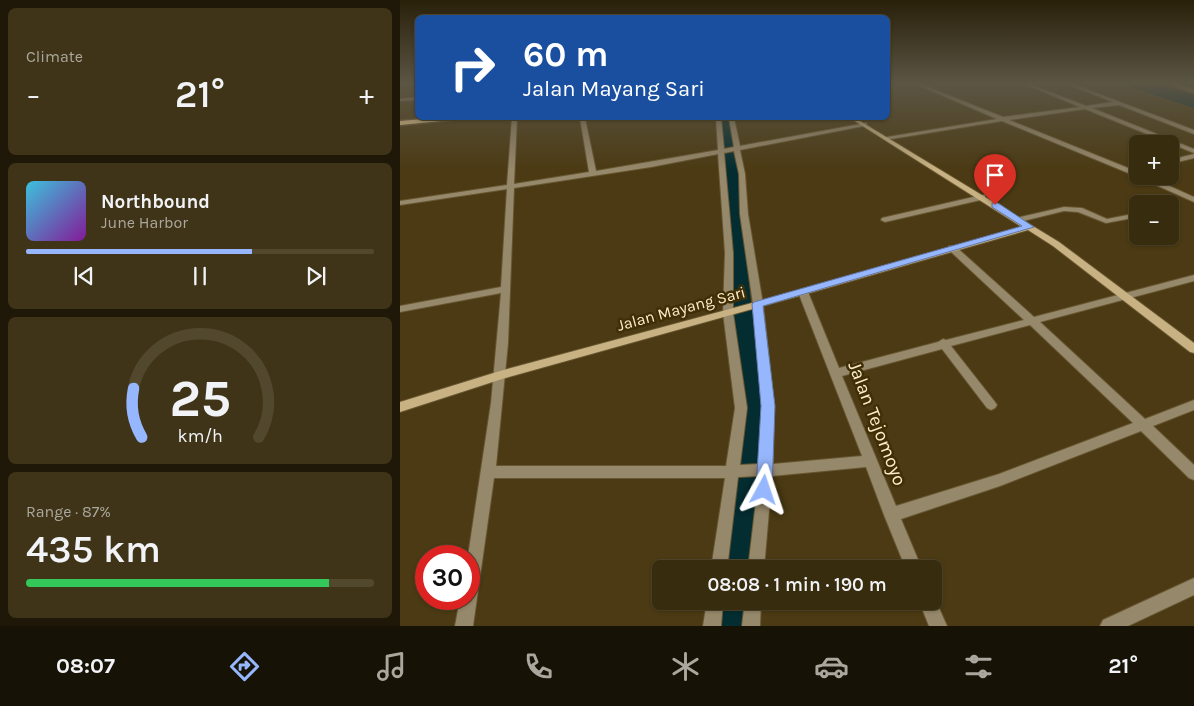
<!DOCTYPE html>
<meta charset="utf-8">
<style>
:root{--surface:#382c0e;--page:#3f3417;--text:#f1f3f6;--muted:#aba79e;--line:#52482e;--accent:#96b6fd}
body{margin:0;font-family:Karla,sans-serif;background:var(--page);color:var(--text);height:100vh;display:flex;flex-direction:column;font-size:19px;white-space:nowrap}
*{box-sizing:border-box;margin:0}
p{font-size:16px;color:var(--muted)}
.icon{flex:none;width:28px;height:28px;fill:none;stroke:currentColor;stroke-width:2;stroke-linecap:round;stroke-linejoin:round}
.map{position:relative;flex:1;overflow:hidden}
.panel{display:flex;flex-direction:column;gap:8px;padding:8px;background:#1f1808;width:400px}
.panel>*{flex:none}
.banner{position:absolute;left:15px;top:15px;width:475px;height:105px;border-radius:8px;box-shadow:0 1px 4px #0004,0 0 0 1px var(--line);background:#1a4fa0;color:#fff;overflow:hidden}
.fabs{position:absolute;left:729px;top:135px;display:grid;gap:10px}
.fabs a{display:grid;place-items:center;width:50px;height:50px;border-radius:8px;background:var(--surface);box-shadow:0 1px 4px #0004,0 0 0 1px var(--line);font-size:25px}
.speed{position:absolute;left:15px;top:545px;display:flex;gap:10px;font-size:25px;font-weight:700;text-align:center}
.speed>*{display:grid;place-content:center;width:65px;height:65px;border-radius:50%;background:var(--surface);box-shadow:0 1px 4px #0004,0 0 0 1px var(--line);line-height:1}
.speed .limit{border:8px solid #d22;background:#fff;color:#111}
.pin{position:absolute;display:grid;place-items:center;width:42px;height:42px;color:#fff;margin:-51px -21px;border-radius:50% 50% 50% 0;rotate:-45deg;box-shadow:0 0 5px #0007}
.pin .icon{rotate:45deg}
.me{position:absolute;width:55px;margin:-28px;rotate:5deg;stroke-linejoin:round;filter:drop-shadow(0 0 4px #0008)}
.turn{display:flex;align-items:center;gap:18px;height:105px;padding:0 25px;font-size:22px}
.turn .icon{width:65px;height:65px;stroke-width:2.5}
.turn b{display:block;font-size:35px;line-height:42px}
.big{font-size:38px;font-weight:600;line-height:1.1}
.panel .card{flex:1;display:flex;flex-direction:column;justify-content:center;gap:8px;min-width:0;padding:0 18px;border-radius:8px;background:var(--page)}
.panel .dial{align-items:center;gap:0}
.dial svg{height:130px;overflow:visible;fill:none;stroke:var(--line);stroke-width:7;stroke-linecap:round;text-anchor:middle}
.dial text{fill:var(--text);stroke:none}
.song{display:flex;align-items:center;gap:15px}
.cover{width:60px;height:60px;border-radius:8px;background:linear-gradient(135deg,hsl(190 70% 55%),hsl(290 70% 35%))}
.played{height:5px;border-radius:2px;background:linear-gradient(90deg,var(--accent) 65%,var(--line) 65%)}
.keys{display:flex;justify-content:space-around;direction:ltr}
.heat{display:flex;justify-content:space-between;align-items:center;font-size:28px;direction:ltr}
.charge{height:8px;border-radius:4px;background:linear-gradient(90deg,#34c759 87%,var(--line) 0)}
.trip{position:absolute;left:252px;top:560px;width:290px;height:50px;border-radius:8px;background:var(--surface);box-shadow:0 1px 4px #0004,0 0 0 1px var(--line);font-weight:600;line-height:50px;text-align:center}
.menu{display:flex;height:80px;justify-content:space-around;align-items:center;background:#161206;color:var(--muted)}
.menu .icon{width:35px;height:35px}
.menu .on{color:var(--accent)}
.menu b{font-size:22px;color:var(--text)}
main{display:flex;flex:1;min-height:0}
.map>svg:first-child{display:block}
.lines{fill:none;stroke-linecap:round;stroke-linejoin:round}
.canal{fill:#032d31;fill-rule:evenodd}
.river{fill:#032d31;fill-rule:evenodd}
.street-casing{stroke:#675630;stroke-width:2}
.secondary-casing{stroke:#675630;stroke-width:2}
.primary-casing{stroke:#675630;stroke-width:3}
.street{fill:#96886b;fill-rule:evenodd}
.secondary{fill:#c8b283;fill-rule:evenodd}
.primary{fill:#efd295;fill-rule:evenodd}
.route{fill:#96b6fd;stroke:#6276a4}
.labels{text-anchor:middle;stroke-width:5;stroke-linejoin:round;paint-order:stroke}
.street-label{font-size:16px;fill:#fcebc8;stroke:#402f06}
.near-street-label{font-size:19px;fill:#fcebc8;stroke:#402f06}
</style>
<main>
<section class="panel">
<div class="card"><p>Climate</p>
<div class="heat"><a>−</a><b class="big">21°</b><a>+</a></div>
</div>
<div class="card">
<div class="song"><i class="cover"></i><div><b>Northbound</b><p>June Harbor</p></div></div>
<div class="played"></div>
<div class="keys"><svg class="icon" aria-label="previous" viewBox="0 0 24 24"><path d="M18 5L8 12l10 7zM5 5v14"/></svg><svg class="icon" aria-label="pause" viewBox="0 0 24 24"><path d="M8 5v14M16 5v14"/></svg><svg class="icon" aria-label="next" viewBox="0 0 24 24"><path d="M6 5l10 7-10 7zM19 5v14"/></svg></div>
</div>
<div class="card dial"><svg viewBox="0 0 100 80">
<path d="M14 69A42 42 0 1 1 86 69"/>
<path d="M14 69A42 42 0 0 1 9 39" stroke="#96b6fd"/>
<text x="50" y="56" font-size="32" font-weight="700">25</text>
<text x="50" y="72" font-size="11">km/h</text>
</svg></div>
<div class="card"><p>Range · 87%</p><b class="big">435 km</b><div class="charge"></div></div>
</section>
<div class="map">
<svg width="794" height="626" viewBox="0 0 794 626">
<rect width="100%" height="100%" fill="#4b3a13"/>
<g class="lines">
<g class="canal">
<path d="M 322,118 L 334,118 L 333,131 L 337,146 L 351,305 L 375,412 L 360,569 L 322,569 L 345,412 L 327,305 L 323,146 L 319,131 Z"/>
<path d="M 317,601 L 357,601 L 355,626 L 313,626 Z"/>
</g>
<path class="river" d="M 728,83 L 754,83 L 794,95 L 794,108 L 730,87 Z"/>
<g class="street-casing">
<g id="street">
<path d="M 513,83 L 518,83 L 603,117 L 680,107 L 622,83 L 627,83 L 686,106 L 713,102 L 665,83 L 670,83 L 794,130 L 794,134 L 719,105 L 692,108 L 794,149 L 794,153 L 685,109 L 609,120 L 738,172 L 738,176 L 747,176 L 794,197 L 794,202 L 738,177 L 602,121 L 485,140 L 484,139 L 487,137 L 597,119 Z"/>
<path d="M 766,83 L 771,83 L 794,90 L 794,93 Z"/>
<path d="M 18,97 L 18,100 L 0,101 L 0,99 Z"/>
<path d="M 112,118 L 117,118 L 114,184 L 189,172 L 180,118 L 185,118 L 196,171 L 318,150 L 316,118 L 321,118 L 324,149 L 334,147 L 329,118 L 334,118 L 340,146 L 466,123 L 467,124 L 464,126 L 340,150 L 345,174 L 348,214 L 363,304 L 374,406 L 373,464 L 462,456 L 398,292 L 400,290 L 403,289 L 408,292 L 439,368 L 538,342 L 543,339 L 546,340 L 624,320 L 549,250 L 549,246 L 555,246 L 634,317 L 794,275 L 794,281 L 640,322 L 745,419 L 794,400 L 794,410 L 753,426 L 794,465 L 794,480 L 789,478 L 741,431 L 600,486 L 501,519 L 522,569 L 506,569 L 484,515 L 466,467 L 372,476 L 364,569 L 348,569 L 359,476 L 338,477 L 327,569 L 311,569 L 325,478 L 94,478 L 73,626 L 55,626 L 60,599 L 69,599 L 68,556 L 91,403 L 101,293 L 0,312 L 0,306 L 101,287 L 107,189 L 0,205 L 0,201 L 107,185 ZM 334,151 L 339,174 L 340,214 L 353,304 L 362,406 L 359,464 L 340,465 L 347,408 L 333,313 L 333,253 L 324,153 ZM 318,154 L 325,253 L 323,313 L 335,408 L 326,466 L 96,466 L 108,343 L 114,188 L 251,167 ZM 630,325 L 733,423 L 599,474 L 496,506 L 442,376 L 542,349 L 587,408 L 591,410 L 595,408 L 597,405 L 595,402 L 551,346 Z"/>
<path d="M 794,154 L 794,158 L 770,164 L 770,160 Z"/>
<path d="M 582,195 L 585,195 L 585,199 L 485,222 L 481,220 L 482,218 Z"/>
<path d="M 664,207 L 682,208 L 707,219 L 738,213 L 738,217 L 706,223 L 678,212 L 664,211 L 619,222 L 615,220 L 616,218 Z"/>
<path d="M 794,578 L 794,595 L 728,626 L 700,626 L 703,620 Z"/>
<path d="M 534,597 L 547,626 L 529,626 L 519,601 L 534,601 Z"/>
<path d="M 307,601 L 323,601 L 321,626 L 303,626 Z"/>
<path d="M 345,601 L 361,601 L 360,626 L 342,626 Z"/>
</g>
</g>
<g class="secondary-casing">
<path id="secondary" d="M 450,118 L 455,118 L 659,242 L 794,343 L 794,353 L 790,352 L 653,246 L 628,230 L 406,294 L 102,379 L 0,412 L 0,402 L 100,371 L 400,290 L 622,227 Z"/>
</g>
<g class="primary-casing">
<path id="primary" d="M 35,118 L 54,118 L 51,120 L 0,125 L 0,121 Z"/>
</g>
<use href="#street" class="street"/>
<use href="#secondary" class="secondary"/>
<use href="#primary" class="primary"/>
</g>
<linearGradient id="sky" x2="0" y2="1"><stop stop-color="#29200a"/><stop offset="0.49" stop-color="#5b5544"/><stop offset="1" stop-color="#5b5544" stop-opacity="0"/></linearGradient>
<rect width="794" height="170" fill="url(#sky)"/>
<path class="route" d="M 592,203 L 598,203 L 634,227 L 363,306 L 375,406 L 372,490 L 370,495 L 364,498 L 358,495 L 356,490 L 361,406 L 352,304 L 354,302 L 622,226 L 592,207 Z"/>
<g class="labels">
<g class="street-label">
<text transform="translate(281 308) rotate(-15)" y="6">Jalan Mayang Sari</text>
</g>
<g class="near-street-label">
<text transform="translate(478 423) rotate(69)" y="7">Jalan Tejomoyo</text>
</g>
</g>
</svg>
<div class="fabs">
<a>+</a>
<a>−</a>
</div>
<div class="speed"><div class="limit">30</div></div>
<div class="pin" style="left:595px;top:205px;background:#d93025"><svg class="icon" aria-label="arrive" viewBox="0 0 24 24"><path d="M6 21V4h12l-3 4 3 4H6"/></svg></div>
<svg class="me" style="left:364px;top:490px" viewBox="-20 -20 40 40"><path d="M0-17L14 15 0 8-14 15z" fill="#96b6fd" stroke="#fff" stroke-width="4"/></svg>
<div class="trip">08:08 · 1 min · 190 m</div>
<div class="banner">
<div class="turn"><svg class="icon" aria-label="right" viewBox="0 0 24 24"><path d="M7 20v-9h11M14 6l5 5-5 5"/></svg><div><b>60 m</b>Jalan Mayang Sari</div></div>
</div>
</div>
</main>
<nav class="menu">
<b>08:07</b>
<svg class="icon on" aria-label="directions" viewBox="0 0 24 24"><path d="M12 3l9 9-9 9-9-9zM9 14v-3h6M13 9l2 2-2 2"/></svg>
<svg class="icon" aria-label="music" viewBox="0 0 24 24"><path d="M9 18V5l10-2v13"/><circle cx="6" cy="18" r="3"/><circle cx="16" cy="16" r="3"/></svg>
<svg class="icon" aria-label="phone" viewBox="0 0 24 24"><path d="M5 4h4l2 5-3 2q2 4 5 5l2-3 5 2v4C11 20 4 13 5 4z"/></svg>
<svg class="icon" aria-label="climate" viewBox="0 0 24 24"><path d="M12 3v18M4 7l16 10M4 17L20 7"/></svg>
<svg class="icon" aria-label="car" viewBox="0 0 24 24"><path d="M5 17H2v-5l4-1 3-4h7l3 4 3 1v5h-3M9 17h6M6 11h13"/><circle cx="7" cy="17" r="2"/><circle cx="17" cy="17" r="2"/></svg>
<svg class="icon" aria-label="filters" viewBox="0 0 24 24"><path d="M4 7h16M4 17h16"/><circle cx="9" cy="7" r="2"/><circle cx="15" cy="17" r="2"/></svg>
<b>21°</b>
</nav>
